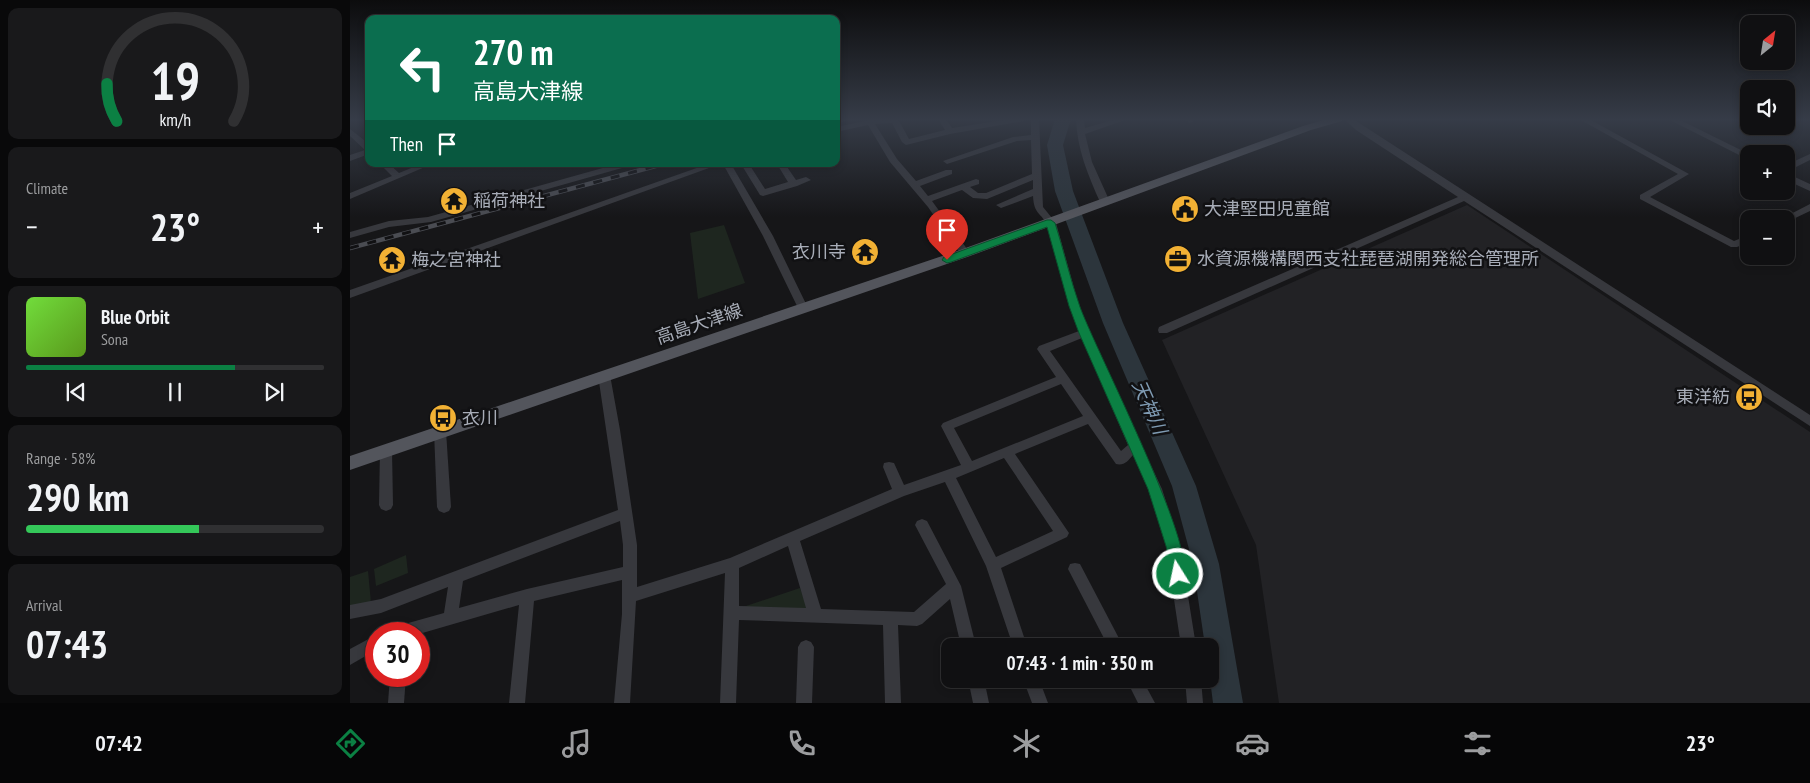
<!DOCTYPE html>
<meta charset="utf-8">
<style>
:root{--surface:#101012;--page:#19191b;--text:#f1f3f6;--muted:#9c9d9f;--line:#303032;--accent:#0b8043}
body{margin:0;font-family:"PT Sans Narrow","Noto Sans JP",sans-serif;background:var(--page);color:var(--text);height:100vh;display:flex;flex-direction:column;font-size:19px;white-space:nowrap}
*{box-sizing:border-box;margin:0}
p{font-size:16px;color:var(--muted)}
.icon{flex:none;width:28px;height:28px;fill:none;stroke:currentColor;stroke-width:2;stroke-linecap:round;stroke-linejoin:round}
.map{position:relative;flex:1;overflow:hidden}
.sheet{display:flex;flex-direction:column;gap:8px;padding:8px;background:#09090a;width:350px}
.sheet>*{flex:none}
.hud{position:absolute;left:15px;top:15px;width:475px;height:152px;border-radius:10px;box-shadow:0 2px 8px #0003,0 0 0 1px var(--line);background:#0b6e4f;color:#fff;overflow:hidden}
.needle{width:32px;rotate:30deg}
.controls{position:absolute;left:1390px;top:15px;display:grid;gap:10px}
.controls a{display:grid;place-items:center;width:55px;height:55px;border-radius:10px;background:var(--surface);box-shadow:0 2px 8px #0003,0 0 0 1px var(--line);font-size:25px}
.speed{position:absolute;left:15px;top:622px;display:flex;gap:10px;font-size:25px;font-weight:700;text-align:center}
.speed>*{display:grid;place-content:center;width:65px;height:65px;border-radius:50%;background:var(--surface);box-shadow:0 2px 8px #0003,0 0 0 1px var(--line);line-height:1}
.speed .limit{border:8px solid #d22;background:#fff;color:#111}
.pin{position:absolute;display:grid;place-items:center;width:42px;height:42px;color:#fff;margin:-51px -21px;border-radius:50% 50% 50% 0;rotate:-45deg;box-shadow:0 0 5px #0007}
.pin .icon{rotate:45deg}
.me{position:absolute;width:55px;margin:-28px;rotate:350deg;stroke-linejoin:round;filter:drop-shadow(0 0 4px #0008)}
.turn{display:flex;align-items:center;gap:18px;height:105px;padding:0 25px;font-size:22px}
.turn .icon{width:65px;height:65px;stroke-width:2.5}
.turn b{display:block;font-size:35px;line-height:42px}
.then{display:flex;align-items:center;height:48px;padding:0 25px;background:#0003;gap:10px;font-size:19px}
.big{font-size:38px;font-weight:700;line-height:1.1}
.sheet .tile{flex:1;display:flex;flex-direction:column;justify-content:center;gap:8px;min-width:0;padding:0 18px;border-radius:10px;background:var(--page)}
.sheet .dial{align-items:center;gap:0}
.dial svg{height:130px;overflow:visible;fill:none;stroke:var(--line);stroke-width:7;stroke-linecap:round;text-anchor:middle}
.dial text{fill:var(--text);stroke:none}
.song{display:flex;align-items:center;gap:15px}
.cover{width:60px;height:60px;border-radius:8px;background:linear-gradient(135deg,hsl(100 70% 55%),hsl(90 70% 35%))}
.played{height:5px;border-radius:2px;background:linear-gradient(90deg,var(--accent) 70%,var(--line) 70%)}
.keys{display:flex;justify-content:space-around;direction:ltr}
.heat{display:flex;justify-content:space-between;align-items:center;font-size:28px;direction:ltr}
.charge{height:8px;border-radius:4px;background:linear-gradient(90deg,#34c759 58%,var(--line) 0)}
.trip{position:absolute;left:591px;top:638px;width:278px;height:50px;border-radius:10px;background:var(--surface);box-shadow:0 2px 8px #0003,0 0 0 1px var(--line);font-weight:700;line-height:50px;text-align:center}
.menu{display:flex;height:80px;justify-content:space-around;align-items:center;background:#060607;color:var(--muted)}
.menu .icon{width:35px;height:35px}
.menu .current{color:var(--accent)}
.menu b{font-size:22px;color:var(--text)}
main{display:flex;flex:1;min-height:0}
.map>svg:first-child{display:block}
.built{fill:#222225}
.green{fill:#1e261f}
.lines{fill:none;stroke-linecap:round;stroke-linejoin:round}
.river{fill:#2c353c;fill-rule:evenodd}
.minor{fill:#37383d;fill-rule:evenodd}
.major{fill:#53555c;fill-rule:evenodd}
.rail-casing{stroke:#4a4c52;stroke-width:4.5}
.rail{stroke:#111113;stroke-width:3;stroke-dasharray:9;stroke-linecap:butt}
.route{fill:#0b8043;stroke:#07532c}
.labels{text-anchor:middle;stroke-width:5;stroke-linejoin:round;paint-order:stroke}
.poi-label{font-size:18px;fill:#a8adb8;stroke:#111113;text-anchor:start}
.street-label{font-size:18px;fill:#a8adb8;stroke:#111113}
.water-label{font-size:19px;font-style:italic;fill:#7f9bb3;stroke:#111113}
</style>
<main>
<section class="sheet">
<div class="tile dial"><svg viewBox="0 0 100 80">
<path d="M14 69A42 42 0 1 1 86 69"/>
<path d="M14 69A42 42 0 0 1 8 46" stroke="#0b8043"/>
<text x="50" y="56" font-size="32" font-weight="700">19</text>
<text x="50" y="72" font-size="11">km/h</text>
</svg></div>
<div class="tile"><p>Climate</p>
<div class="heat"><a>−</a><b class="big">23°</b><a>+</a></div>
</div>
<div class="tile">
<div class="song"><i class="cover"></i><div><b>Blue Orbit</b><p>Sona</p></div></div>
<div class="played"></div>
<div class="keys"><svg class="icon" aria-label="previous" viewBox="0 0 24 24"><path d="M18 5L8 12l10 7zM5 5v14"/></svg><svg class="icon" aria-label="pause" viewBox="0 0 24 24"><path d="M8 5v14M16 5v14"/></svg><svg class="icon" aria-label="next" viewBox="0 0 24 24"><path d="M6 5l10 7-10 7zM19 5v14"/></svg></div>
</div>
<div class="tile"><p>Range · 58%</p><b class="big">290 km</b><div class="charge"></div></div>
<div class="tile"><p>Arrival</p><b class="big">07:43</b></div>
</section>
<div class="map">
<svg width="1460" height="703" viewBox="0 0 1460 703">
<rect width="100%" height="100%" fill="#161618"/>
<path class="built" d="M 1117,205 L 1460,432 L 1460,703 L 929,703 L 906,545 L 812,340 Z"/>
<g class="green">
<path d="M 374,225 L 395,283 L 348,299 L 340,233 Z"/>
<path d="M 56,555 L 58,573 L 26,586 L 24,569 Z"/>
<path d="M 18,571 L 21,603 L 0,610 L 0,577 Z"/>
<path d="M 450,588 L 458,610 L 387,609 Z"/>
</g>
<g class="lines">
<path class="river" d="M 705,119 L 721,119 L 713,145 L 723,191 L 773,323 L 846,486 L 869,564 L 893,703 L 863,703 L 860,679 L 860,646 L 855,646 L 843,564 L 822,486 L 753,323 L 705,191 L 697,145 Z"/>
<g class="minor">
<path d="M 486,119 L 501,119 L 486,124 Z"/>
<path d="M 548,119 L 559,139 L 595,130 L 588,119 L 596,119 L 602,128 L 660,119 L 678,119 L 674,121 L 600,134 L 556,145 L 552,142 L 542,123 L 525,124 L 547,159 L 566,181 L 596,170 L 602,170 L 602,174 L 570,186 L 578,196 L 626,179 L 629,180 L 629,184 L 620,187 L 628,193 L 636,193 L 682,174 L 681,140 L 667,141 L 597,164 L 593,161 L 663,137 L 681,135 L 681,119 L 689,119 L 693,207 L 706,223 L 729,306 L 767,394 L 812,489 L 830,546 L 846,646 L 831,646 L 816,546 L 798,489 L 783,455 C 778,461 774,466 766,464 L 738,424 L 665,454 L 719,533 L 717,537 L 651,568 L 677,646 L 663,646 L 636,566 L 595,482 L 554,496 L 450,541 L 471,609 L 564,612 L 596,584 L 565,525 L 567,521 L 572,519 L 577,521 L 611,586 L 626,646 L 611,646 L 600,599 L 572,624 L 567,626 L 548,625 L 551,703 L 535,703 L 533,625 L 389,620 L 386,703 L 370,703 L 375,573 L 286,601 L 280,703 L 264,703 L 272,614 L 272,580 L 184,601 L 175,703 L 159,703 L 169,605 L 69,634 L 37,634 L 39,629 L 44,627 L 94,613 L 98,587 L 31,613 L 0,619 L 0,605 L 31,599 L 268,510 L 248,375 L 250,372 L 258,372 L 260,375 L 270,430 L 287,545 L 287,587 L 380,558 L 542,489 L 533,467 L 534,463 L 539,462 L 544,463 L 554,485 L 611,465 L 591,426 L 593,423 L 706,377 L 687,349 L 689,346 L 729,331 C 715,297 709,261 697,226 C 692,212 684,216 683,196 L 651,208 L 646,205 L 683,189 L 683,180 L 637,199 L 623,198 L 612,190 L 582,201 L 620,253 L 615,256 L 611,255 L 578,207 L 540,162 L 518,125 L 486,132 L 486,127 L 520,120 ZM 732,338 L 778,445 L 771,451 L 700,351 ZM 711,384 L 733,416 L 622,461 L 604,428 ZM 654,458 L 703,531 L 646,557 L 606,478 ZM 270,521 L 273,545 L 273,567 L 177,589 L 109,608 L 113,581 ZM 438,546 L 456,608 L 389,606 L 389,568 Z"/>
<path d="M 726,119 L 734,119 L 735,128 L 766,119 L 778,119 L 735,134 L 742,162 L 760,202 L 758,204 L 752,204 L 750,202 C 738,175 727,149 726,119 Z"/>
<path d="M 834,119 L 842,119 L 844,121 L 840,123 Z"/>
<path d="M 994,119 L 1003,119 L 1460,415 L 1460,426 L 1114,201 L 817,333 L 809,333 L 808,330 L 809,327 L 1108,197 L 1006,130 Z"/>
<path d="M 1229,119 L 1239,119 L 1339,174 L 1300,197 L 1384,241 L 1399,235 L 1399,242 L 1387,247 L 1381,247 L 1290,199 L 1290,195 L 1328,174 Z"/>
<path d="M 1318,119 L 1328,119 L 1399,154 L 1399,160 Z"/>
<path d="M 0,129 L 19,144 L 19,154 L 0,161 L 0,155 L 15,150 L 0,136 Z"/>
<path d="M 1460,154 L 1460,160 L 1436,172 L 1436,165 Z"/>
<path d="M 30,164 L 39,164 L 49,173 L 71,164 L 82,164 L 0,199 L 0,193 L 42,176 Z"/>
<path d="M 267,164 L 280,164 L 279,166 L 81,222 L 39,227 L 0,238 L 0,232 L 39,221 L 78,217 Z"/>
<path d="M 358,164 L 370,164 L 0,298 L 0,290 Z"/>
<path d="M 373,164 L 381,164 L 423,236 L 458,308 L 457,311 L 449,311 L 448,308 L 413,236 Z"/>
<path d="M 391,164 L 399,164 L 415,189 L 438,182 L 427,164 L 435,164 L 446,180 L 456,177 L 461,180 L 447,186 L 413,196 L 410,195 Z"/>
<path d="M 1436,173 L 1460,184 L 1460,191 L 1436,180 Z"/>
<path d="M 1460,204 L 1460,211 L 1439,221 L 1436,222 L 1436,219 L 1431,219 Z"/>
<path d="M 90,426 L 94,428 L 96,431 L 101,507 L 99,511 L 94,513 L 89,511 L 87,507 L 84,431 L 86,428 Z"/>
<path d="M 36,445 L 40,446 L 42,450 L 43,505 L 41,509 L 36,511 L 31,509 L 29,505 L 30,450 L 32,446 Z"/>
<path d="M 725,563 L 730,564 L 773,646 L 758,646 L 718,569 L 720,564 Z"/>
<path d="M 26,635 L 26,650 L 0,665 L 0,649 Z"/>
<path d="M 456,640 L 461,642 L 464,647 L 462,703 L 446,703 L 448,647 L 451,642 Z"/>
<path d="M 40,676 L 56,676 L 54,703 L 38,703 Z"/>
<path d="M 618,679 L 634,679 L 639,703 L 623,703 Z"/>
<path d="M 673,679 L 689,679 L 698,703 L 682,703 Z"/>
<path d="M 776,679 L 792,679 L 805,703 L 788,703 Z"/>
<path d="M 835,679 L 851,679 L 853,703 L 837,703 Z"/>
</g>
<path class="major" d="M 977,119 L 993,119 L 992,121 L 961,130 L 620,256 L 0,470 L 0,456 L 610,250 L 953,126 Z"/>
<g class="rail-casing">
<path id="rail" d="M 0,248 L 313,164"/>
</g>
<use href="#rail" class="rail"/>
</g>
<linearGradient id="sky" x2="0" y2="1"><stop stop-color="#0c0c0d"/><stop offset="0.55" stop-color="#363c48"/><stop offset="1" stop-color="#363c48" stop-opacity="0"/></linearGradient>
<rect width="1460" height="217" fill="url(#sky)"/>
<path class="route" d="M 697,220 L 701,220 L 705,223 C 714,251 720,279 730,307 C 746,351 848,547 833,579 L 828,581 L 823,579 L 816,546 L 798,489 L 729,333 L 719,306 L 697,227 L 601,262 L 597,263 L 592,260 L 594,257 Z"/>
<defs>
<g id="temple-disc" transform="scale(1.4375)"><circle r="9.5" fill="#f2b134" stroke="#111113"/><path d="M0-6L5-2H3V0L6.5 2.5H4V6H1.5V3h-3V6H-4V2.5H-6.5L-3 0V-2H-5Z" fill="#111"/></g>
<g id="civic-disc" transform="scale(1.4375)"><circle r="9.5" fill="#f2b134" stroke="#111113"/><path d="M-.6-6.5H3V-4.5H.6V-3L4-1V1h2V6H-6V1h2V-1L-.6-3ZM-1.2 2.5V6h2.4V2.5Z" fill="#111"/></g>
<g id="office-disc" transform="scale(1.4375)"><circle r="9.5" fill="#f2b134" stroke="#111113"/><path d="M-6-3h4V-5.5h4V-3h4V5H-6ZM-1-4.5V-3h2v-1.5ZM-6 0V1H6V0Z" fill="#111"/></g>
<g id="bus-disc" transform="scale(1.4375)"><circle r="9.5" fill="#f2b134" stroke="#111113"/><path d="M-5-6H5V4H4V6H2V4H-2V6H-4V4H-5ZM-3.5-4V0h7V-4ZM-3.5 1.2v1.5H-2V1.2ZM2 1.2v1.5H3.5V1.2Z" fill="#111"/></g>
</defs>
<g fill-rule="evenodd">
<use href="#temple-disc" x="104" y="201"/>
<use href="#civic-disc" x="835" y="209"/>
<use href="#temple-disc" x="515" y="252"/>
<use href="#office-disc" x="828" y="259"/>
<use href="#temple-disc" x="42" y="260"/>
<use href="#bus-disc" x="1399" y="397"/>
<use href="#bus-disc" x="93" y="418"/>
</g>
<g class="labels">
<g class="poi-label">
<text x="123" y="207">稲荷神社</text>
<text x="854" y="215">大津堅田児童館</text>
<text x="496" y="258" text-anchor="end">衣川寺</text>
<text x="847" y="265">水資源機構関西支社琵琶湖開発総合管理所</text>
<text x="61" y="266">梅之宮神社</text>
<text x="1380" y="403" text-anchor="end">東洋紡</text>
<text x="112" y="424">衣川</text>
</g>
<g class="street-label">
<text transform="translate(349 324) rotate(-19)" y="6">高島大津線</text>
</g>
<g class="water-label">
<text transform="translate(800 407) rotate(66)" y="7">天神川</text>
</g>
</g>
</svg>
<div class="controls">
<a><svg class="needle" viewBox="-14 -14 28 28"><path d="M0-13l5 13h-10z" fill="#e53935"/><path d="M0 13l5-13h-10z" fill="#9c9d9f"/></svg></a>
<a><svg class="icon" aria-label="sound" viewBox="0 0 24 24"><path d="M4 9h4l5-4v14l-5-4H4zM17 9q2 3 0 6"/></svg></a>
<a>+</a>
<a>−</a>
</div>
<div class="speed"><div class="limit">30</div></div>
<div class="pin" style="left:597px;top:260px;background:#d93025"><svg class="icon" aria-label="arrive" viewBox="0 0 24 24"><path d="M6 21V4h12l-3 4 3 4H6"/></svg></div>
<svg class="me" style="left:828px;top:574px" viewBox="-20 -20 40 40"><circle r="17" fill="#0b8043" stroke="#fff" stroke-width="3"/><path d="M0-11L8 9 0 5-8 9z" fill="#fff"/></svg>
<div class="trip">07:43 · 1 min · 350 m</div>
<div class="hud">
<div class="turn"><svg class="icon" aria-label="left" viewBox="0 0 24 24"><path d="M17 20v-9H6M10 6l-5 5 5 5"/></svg><div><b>270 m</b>高島大津線</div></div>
<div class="then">Then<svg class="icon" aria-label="arrive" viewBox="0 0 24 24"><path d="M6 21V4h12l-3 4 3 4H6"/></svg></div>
</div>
</div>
</main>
<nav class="menu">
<b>07:42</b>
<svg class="icon current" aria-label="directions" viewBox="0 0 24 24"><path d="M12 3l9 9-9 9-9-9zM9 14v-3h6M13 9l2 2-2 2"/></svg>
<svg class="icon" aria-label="music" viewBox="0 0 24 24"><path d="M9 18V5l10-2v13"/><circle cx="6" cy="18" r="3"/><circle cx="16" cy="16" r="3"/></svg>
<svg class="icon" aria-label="phone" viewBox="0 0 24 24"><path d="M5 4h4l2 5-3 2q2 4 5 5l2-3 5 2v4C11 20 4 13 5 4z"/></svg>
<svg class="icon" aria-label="climate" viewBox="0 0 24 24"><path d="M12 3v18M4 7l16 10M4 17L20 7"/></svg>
<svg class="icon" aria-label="car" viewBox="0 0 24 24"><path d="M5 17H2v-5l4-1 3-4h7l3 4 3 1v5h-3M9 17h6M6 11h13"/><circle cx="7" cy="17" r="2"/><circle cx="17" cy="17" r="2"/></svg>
<svg class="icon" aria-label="filters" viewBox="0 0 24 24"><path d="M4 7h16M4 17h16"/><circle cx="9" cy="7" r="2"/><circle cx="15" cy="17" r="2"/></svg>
<b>23°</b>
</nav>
